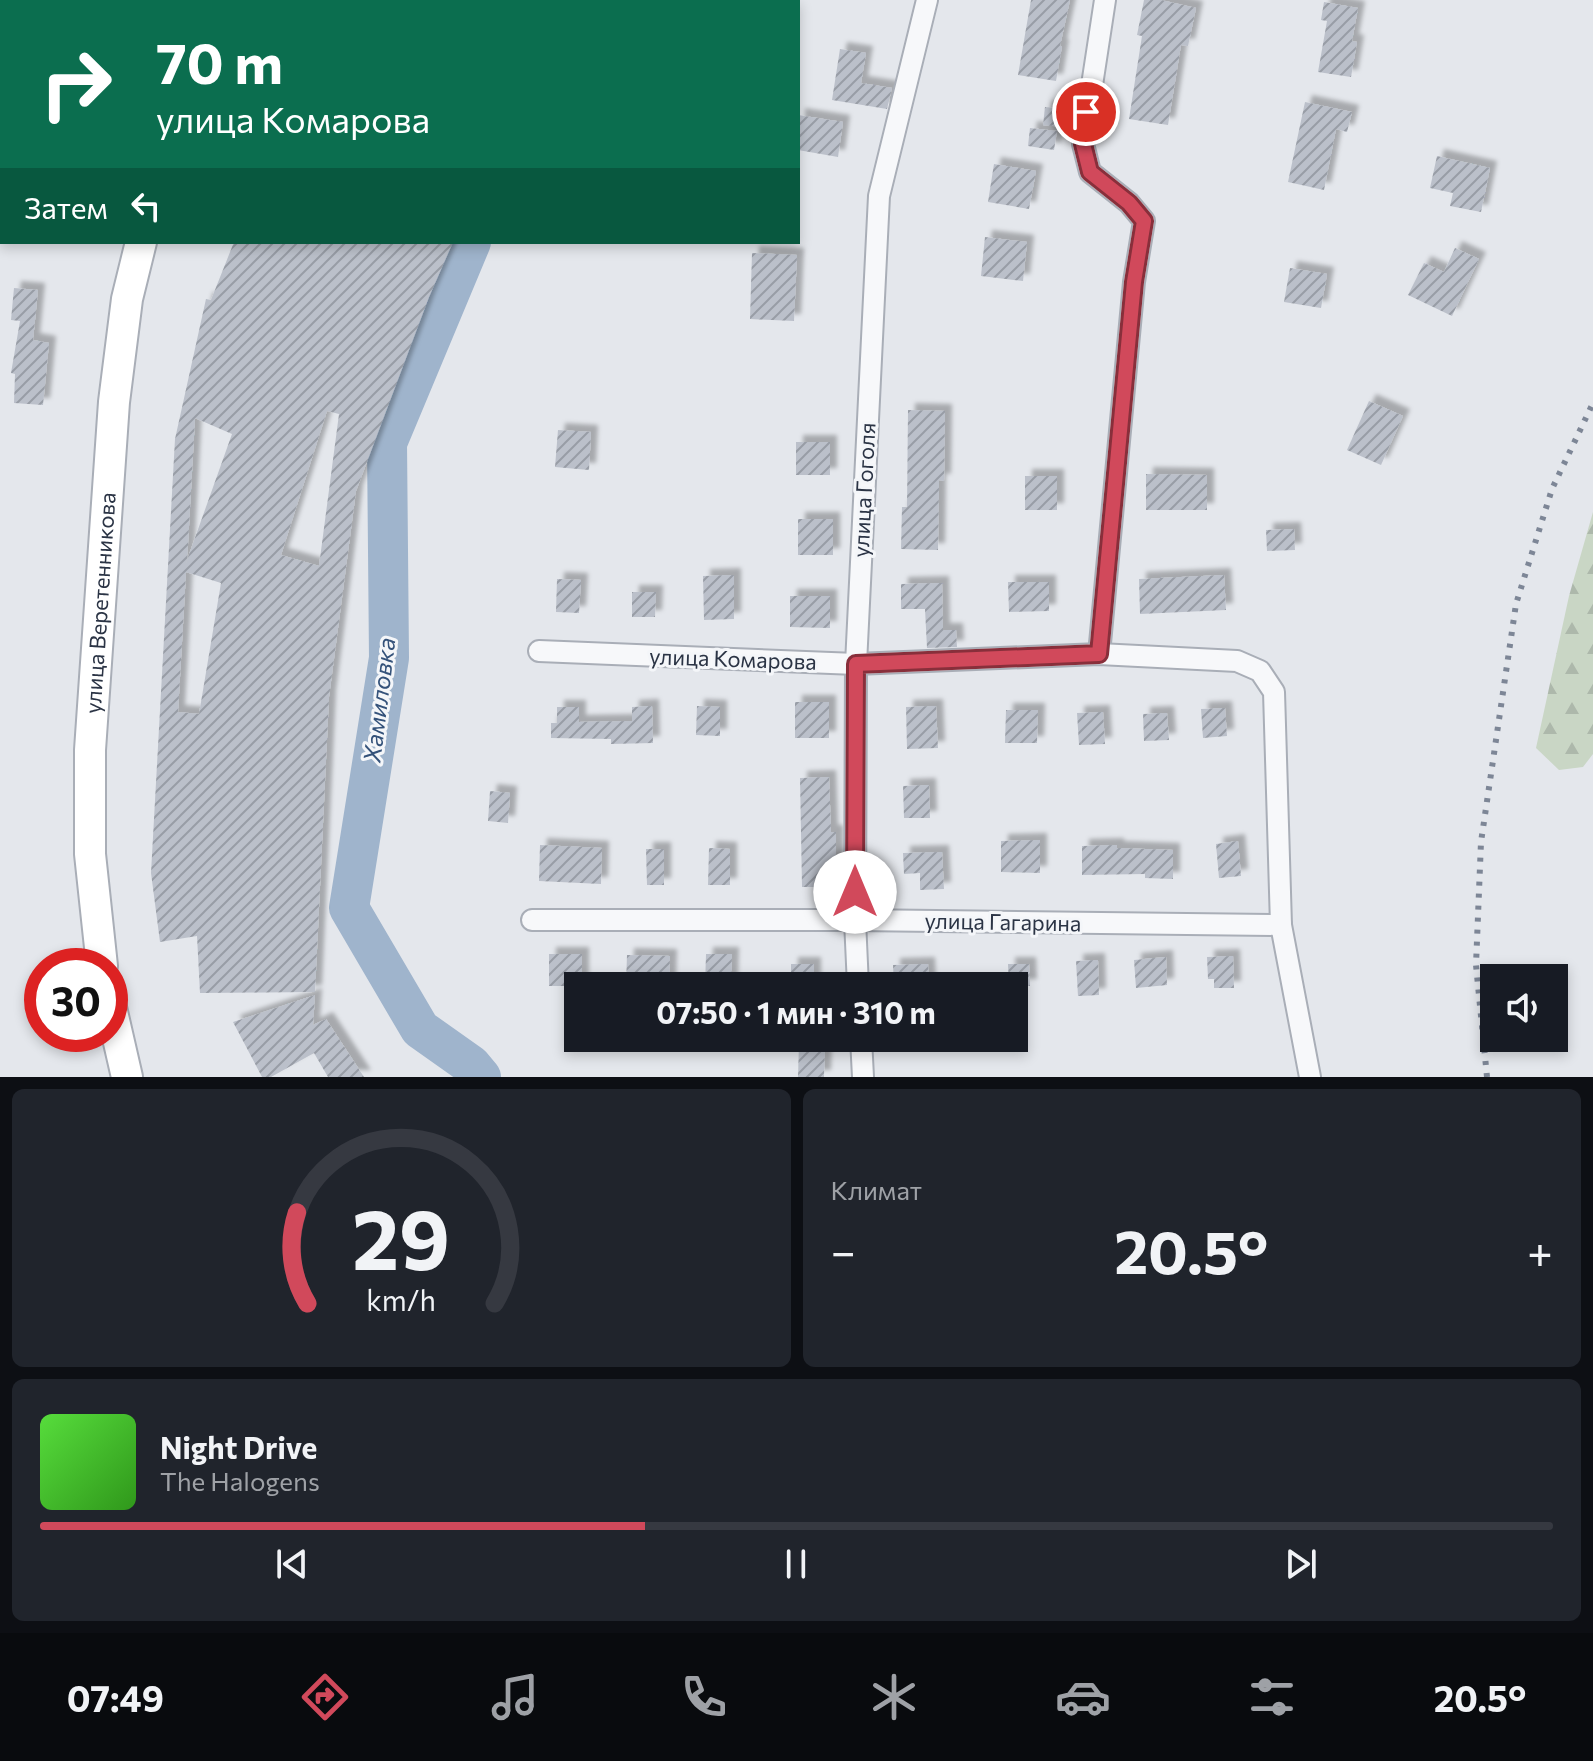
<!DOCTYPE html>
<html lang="ru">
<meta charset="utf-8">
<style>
:root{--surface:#171b24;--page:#20242c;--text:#f1f3f6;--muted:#9ea1a6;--line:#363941;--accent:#d1495b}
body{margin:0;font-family:Commissioner,sans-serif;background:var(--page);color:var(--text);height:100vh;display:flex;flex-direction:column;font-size:30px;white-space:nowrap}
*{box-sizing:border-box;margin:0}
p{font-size:26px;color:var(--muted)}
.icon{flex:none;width:44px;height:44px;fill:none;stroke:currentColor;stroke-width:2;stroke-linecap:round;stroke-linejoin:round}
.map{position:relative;height:1077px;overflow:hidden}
.side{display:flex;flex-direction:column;gap:12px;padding:12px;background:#0d0f14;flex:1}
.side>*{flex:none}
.guide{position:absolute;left:0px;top:0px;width:800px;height:244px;box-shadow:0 4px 12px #0003;background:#0b6e4f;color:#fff;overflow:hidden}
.tools{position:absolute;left:1480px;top:964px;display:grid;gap:16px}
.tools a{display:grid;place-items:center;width:88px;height:88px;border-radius:0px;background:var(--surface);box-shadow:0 4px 12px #0003;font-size:40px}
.speed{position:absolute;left:24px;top:948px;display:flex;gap:16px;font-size:40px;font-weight:700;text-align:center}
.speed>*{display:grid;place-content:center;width:104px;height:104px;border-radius:50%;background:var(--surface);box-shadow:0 4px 12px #0003;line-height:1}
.speed .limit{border:12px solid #d22;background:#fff;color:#111}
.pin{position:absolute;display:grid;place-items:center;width:68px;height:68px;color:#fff;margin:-34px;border:4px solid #fff;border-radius:50%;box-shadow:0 2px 8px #0007}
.me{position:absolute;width:88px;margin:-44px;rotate:0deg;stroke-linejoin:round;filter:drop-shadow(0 0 6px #0008)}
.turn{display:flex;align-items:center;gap:28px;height:168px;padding:0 24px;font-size:36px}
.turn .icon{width:104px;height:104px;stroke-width:2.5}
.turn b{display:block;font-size:56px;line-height:68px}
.then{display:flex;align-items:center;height:76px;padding:0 24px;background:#0003;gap:16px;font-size:30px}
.big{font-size:60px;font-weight:700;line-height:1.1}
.side .card{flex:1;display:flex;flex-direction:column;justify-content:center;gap:12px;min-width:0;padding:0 28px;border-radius:12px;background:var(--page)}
.side .dial{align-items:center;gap:0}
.dial svg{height:208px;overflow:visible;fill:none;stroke:var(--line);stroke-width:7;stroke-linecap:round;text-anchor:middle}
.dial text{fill:var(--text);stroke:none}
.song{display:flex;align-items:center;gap:24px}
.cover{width:96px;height:96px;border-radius:12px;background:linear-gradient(135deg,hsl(110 70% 55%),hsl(110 70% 35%))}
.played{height:8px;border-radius:4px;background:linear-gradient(90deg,var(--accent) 40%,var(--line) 40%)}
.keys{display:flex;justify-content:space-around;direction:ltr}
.heat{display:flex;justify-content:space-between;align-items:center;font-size:44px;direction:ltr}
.side .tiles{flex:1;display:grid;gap:12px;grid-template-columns:1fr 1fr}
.card:last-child{grid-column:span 2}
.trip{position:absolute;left:564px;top:972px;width:464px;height:80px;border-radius:0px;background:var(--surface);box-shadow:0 4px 12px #0003;font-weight:700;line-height:80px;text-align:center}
.menu{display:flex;height:128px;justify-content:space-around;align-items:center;background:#090b0e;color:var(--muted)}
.menu .icon{width:56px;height:56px}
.menu .active{color:var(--accent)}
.menu b{font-size:36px;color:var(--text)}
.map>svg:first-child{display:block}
.forest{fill:url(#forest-firs)}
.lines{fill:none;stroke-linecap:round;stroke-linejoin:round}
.river{stroke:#9fb4cc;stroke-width:40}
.building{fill:url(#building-hatch);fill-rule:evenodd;filter:url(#shadow)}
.street-casing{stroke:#a9aeb7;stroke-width:24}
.secondary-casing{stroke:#a9aeb7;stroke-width:34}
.street{stroke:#f7f8fa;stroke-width:20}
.secondary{stroke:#fff;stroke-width:30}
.rail{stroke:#7d8696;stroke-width:6;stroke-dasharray:4 8;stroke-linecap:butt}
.route-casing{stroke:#882f3b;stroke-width:20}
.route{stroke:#d1495b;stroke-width:14}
.labels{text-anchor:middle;stroke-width:6;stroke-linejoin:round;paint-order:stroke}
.street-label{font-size:22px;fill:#2b3445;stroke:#f4f6f9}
.water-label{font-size:24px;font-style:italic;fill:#34527a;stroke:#f4f6f9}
</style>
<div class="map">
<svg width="1593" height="1077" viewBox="0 0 1593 1077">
<defs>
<pattern id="forest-firs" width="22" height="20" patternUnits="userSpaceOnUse" patternTransform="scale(2)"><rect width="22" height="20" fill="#c9d6c5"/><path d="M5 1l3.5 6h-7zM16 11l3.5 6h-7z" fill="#adb8ab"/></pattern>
<pattern id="building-hatch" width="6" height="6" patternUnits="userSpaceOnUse" patternTransform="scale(2)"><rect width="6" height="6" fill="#bbc0ca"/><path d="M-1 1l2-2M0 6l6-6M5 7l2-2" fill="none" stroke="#989da6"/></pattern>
<filter id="shadow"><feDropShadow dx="7" dy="-7" stdDeviation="2" flood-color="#0004"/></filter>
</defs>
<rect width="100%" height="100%" fill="#e4e7ec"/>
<path class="forest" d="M 1593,512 L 1593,754 L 1583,767 L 1559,770 L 1536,748 L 1569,596 Z"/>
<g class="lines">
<g class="river">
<path d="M 603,2 L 604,0"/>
<path d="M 471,242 L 387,443 L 389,658 L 349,908 L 420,1029 L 471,1065 L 481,1077"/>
</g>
</g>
<g class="building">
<path d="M 1031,0 L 1070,0 L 1060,46 L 1062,46 L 1056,81 L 1018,75 Z"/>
<path d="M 1144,0 L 1161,0 L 1196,8 L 1188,46 L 1181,45 L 1168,125 L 1129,119 L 1142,36 L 1137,35 Z"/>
<path d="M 1324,2 L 1358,8 L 1352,41 L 1357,42 L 1351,77 L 1318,72 L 1327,21 L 1321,20 Z"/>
<path d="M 840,49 L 866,53 L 861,83 L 892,88 L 887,109 L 832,100 Z"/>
<path d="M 1305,102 L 1352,112 L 1347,132 L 1336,129 L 1324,190 L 1288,182 Z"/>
<path d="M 1045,107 L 1065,109 L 1064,127 L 1043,125 Z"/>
<path d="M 798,115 L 843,122 L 838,157 L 798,150 Z"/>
<path d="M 1030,128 L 1057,131 L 1054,150 L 1028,146 Z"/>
<path d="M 1437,156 L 1490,168 L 1481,212 L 1450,206 L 1453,193 L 1430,188 Z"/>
<path d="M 994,164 L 1036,171 L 1029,209 L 988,202 Z"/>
<path d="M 985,237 L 1027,242 L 1023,281 L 981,276 Z"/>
<path d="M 234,242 L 453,242 L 429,297 L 356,491 L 329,697 L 315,992 L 200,993 L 197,936 L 160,942 L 151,873 L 175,439 L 206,299 L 211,300 ZM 327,411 L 339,414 L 319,566 L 281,555 ZM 195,418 L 232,434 L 186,563 L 187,562 ZM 186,572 L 221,583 L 199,714 L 178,712 Z"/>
<path d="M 1455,248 L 1479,259 L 1452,316 L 1408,295 L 1424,263 L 1444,272 Z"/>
<path d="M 752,253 L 797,255 L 794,321 L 750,319 Z"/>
<path d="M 1290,268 L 1327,274 L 1321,308 L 1284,302 Z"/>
<path d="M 14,288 L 38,290 L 33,340 L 49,343 L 43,405 L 14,403 L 15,374 L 11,373 L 20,321 L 11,320 Z"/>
<path d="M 1369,401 L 1403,416 L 1381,465 L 1347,450 Z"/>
<path d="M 908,410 L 945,411 L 944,481 L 939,480 L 938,550 L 901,549 L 902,507 L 907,507 Z"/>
<path d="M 558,430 L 591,432 L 589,470 L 555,467 Z"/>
<rect x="796" y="442" width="34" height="33"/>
<path d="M 1146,474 L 1207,475 L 1207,510 L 1146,510 Z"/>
<rect x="1025" y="476" width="32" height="34"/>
<rect x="798" y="519" width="35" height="36"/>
<path d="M 1294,529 L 1295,550 L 1267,551 L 1266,530 Z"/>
<path d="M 734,575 L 734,619 L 704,620 L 703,576 Z"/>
<path d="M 1224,575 L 1226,610 L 1140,614 L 1139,579 Z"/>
<path d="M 557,579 L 581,580 L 579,613 L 556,612 Z"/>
<path d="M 1008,582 L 1049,582 L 1049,611 L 1009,612 Z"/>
<path d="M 942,583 L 943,630 L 956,630 L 957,647 L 927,648 L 925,609 L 901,609 L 901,584 Z"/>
<path d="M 632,592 L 656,592 L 655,617 L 632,617 Z"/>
<path d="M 790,596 L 830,596 L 830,628 L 790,627 Z"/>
<rect x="795" y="702" width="34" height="36"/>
<path d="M 652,706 L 653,743 L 611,744 L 611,739 L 551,738 L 551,723 L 557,723 L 557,707 L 579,707 L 579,722 L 632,721 L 632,707 Z"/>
<path d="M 697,706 L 720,707 L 720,736 L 696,735 Z"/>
<path d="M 936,706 L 938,748 L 907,749 L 906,707 Z"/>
<path d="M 1225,708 L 1227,736 L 1203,738 L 1201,709 Z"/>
<path d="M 1006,710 L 1038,710 L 1037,743 L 1005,743 Z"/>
<path d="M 1103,712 L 1105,744 L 1079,745 L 1077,713 Z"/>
<path d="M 1167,713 L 1169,740 L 1144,741 L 1143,714 Z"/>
<path d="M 829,777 L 831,832 L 836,832 L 836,887 L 802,887 L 800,778 Z"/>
<path d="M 929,785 L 930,818 L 904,818 L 903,786 Z"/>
<path d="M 490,791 L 510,793 L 508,823 L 488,821 Z"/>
<path d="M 1040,840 L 1040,873 L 1001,872 L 1001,841 Z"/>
<path d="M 1238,841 L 1241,876 L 1219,878 L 1216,844 Z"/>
<path d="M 540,845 L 602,848 L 601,884 L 539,881 Z"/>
<path d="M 1117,845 L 1117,848 L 1173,850 L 1173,879 L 1145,878 L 1145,874 L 1082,875 L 1082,846 Z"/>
<path d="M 709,848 L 730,849 L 730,885 L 708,885 Z"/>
<path d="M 646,849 L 664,849 L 664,885 L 647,885 Z"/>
<path d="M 942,852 L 944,889 L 920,890 L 920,873 L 904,874 L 903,853 Z"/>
<rect x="549" y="954" width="33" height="32"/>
<path d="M 706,954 L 732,954 L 731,986 L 705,986 Z"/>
<path d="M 627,955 L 670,956 L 669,986 L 626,986 Z"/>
<path d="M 1233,956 L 1234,988 L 1214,988 L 1214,979 L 1208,979 L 1207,957 Z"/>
<path d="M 1166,957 L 1167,985 L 1136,988 L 1134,960 Z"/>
<path d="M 1098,960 L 1099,995 L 1078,996 L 1076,961 Z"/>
<rect x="791" y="964" width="23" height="22"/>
<path d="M 928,964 L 929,986 L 894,986 L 893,965 Z"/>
<path d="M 1008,964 L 1029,964 L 1030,986 L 1009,986 Z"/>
<path d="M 315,995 L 313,1025 L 326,1019 L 364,1077 L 328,1077 L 314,1053 L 271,1077 L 262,1077 L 233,1022 Z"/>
<path d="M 799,1042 L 825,1043 L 824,1077 L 798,1077 Z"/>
</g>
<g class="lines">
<g class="street-casing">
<g id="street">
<path d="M 539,651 L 856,664 L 1099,654 L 1237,661 L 1260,671 L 1274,692 L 1281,925 L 1310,1077"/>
<path d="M 1099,654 L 1134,282 L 1144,221 L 1129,203 L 1090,172 L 1083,144 L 1105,0"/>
<path d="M 532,920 L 855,920 L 1281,925"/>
<path d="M 858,986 L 855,920 L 856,664 L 879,196 L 927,0"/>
<path d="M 861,1038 L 863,1077"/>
</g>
</g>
<g class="secondary-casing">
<g id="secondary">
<path d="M 251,2 L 252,0"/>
<path id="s1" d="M 102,966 L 90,854 L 90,750 L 114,402 L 127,299 L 141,242"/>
<path d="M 110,1003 L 127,1077"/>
</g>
</g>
<use href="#street" class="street"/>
<use href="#secondary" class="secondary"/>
<path class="rail" d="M 1487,1077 L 1476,965 L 1481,842 L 1516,604 L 1552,489 L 1593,403"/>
</g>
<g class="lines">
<g class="route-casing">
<path id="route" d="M 855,892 L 856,664 L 1099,654 L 1134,282 L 1144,221 L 1129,203 L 1090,172 L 1083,144 L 1086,112"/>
</g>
<use href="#route" class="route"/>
</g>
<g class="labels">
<g class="street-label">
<text transform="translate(864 490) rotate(-87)" y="8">улица Гоголя</text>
<text dy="8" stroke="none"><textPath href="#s1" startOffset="364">улица Веретенникова</textPath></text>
<text transform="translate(733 659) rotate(2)" y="8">улица Комарова</text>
<text transform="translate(1003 922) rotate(1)" y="8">улица Гагарина</text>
</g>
<g class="water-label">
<text transform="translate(380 700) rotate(-83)" y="8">Хамиловка</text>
</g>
</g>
</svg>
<div class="tools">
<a><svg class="icon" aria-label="sound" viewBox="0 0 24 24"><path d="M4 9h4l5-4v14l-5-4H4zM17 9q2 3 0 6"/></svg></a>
</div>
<div class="speed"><div class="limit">30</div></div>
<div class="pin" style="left:1086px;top:112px;background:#d93025"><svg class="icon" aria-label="arrive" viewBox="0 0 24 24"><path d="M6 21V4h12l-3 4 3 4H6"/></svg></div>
<svg class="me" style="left:855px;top:892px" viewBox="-20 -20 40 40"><circle r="19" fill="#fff"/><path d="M0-13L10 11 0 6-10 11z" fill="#d1495b"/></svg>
<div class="trip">07:50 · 1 мин · 310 m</div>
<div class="guide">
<div class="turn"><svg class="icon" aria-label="right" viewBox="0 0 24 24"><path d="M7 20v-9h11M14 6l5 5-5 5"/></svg><div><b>70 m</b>улица Комарова</div></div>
<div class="then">Затем<svg class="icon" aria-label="left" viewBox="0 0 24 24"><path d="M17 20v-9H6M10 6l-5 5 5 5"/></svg></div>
</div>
</div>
<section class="side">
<div class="tiles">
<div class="card dial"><svg viewBox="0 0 100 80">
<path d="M14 69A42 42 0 1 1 86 69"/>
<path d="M14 69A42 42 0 0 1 10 34" stroke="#d1495b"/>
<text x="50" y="56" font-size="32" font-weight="700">29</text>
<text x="50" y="72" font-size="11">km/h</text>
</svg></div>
<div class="card"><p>Климат</p>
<div class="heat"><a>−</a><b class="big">20.5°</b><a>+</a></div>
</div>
<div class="card">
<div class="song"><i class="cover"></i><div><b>Night Drive</b><p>The Halogens</p></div></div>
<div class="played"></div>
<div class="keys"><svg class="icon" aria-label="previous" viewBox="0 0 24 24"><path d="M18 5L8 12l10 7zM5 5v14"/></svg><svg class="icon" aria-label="pause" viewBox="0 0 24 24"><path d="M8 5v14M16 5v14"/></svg><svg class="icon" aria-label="next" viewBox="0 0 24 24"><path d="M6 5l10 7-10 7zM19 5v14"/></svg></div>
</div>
</div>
</section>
<nav class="menu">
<b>07:49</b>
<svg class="icon active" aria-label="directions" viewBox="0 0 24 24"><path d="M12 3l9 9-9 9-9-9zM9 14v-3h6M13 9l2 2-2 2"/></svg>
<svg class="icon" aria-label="music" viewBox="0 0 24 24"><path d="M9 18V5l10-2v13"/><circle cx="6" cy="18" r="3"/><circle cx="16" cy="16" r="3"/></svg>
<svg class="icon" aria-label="phone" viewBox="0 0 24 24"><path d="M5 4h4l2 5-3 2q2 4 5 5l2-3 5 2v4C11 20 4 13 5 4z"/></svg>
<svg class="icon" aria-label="climate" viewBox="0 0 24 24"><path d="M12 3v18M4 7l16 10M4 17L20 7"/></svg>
<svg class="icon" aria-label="car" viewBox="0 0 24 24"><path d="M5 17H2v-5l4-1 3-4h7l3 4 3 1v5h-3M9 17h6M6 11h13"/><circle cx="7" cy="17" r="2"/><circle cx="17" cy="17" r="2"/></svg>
<svg class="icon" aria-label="filters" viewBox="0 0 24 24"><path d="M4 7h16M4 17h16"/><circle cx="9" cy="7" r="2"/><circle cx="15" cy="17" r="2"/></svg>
<b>20.5°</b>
</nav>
